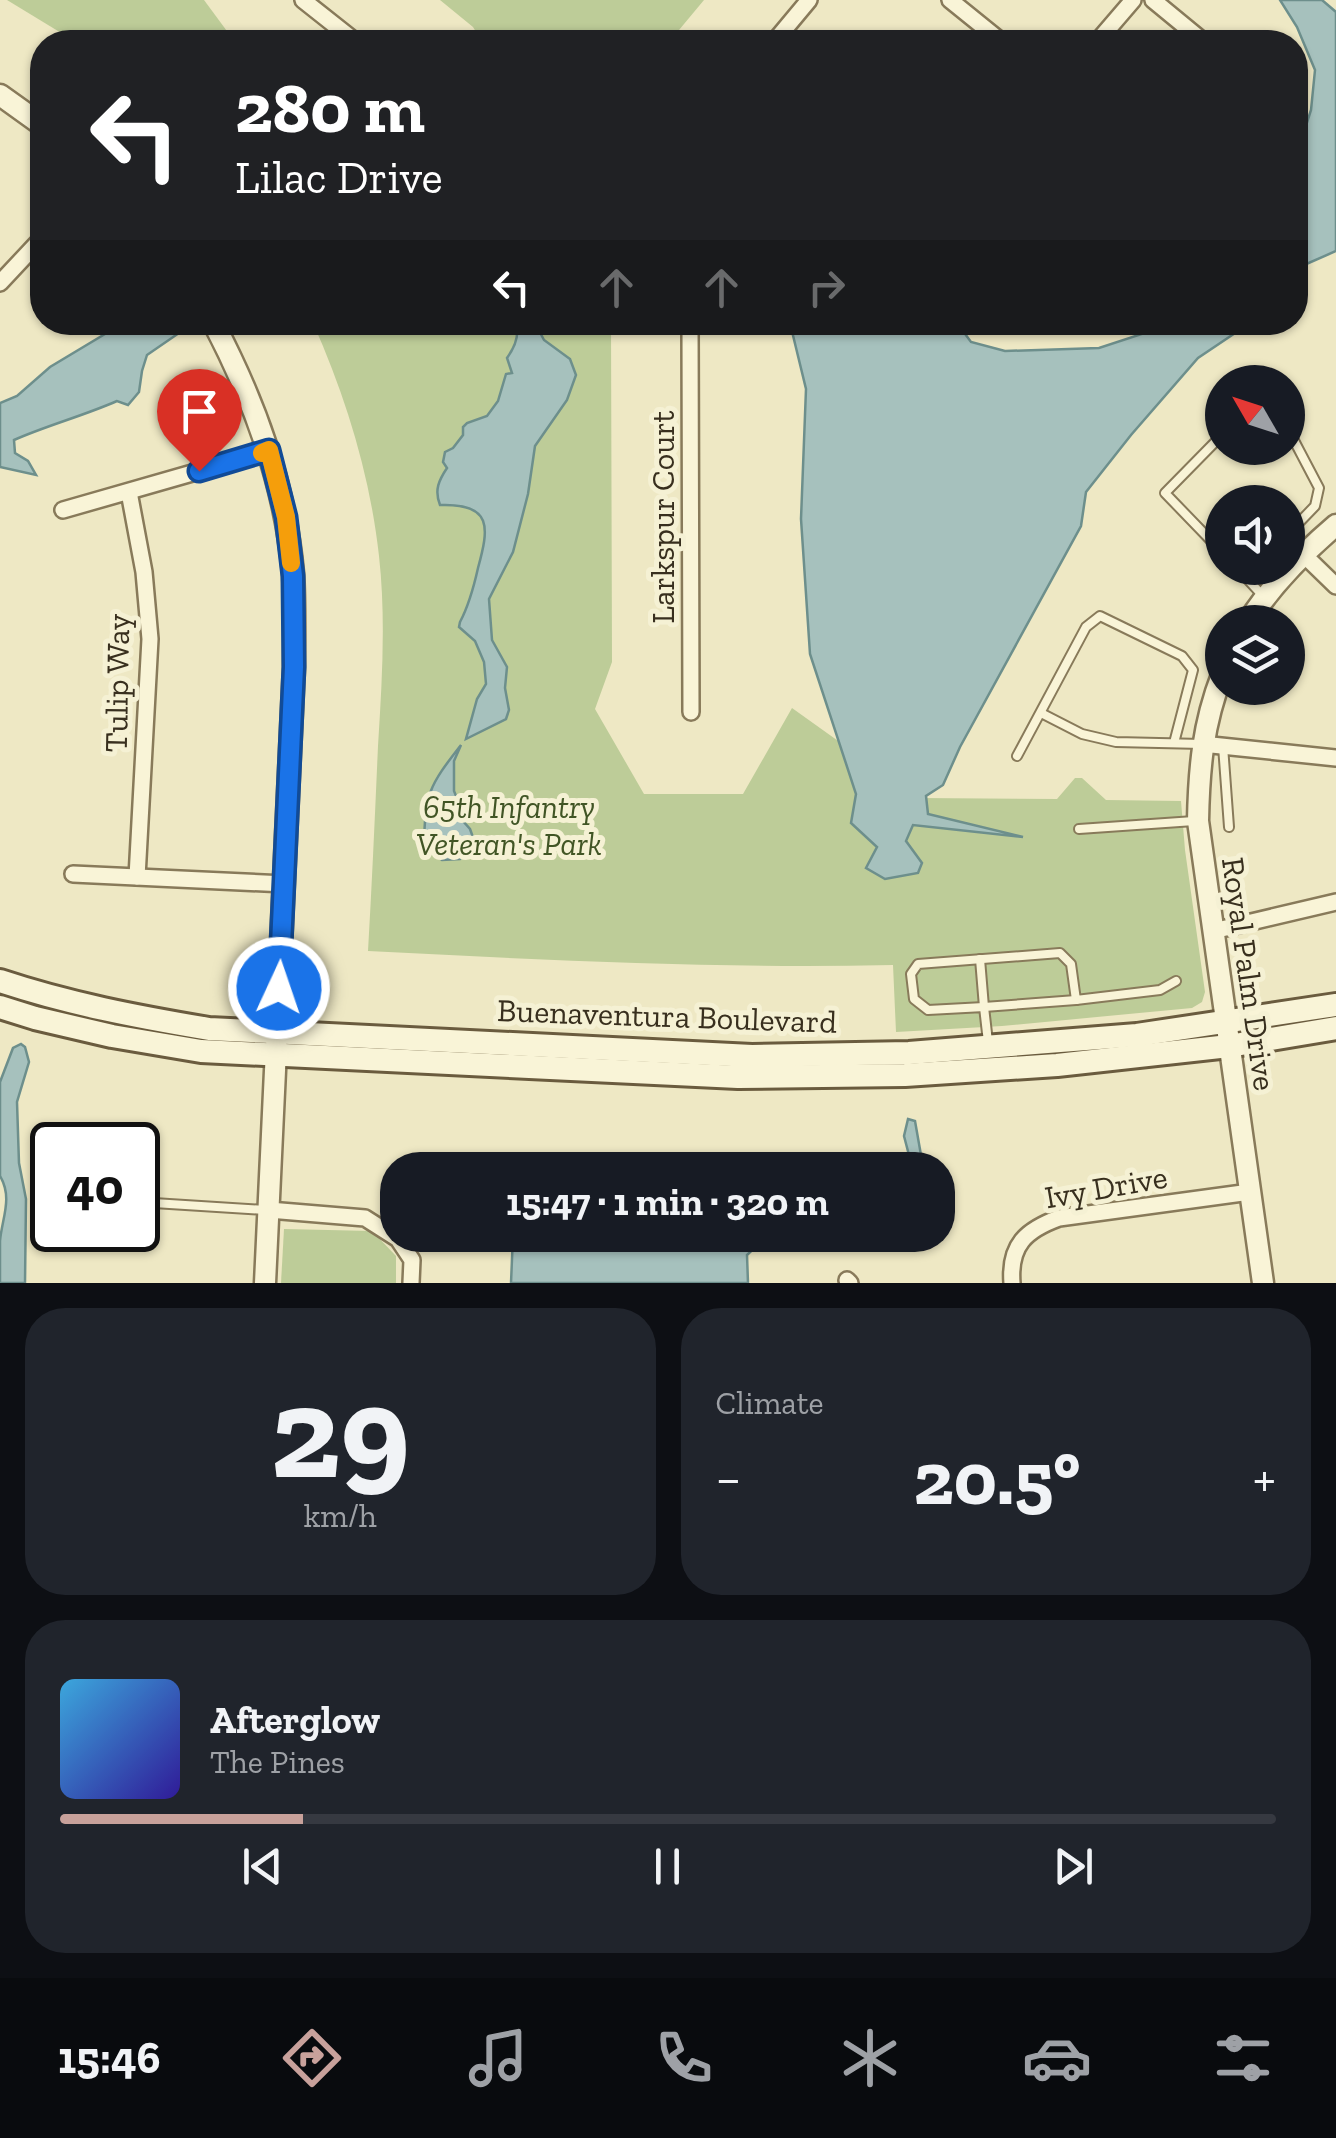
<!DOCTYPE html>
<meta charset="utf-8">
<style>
:root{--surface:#171b24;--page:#20242c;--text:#f1f3f6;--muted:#9ea1a6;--line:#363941;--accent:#c8a19b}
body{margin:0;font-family:"Zilla Slab",serif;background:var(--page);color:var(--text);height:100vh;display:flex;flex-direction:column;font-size:38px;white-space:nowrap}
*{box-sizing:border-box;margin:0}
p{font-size:32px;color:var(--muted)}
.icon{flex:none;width:55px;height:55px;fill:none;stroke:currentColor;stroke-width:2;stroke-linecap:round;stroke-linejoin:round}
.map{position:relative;height:1283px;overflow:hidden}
.sheet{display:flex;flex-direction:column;gap:25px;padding:25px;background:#0d0f14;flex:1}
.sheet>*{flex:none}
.hud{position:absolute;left:30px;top:30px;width:1278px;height:305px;border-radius:40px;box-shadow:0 2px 8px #0004;background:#202124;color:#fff;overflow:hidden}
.needle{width:65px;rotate:309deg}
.buttons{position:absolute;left:1205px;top:365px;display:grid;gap:20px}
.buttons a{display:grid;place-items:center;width:100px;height:100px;border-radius:50%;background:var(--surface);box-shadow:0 2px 8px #0004;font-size:50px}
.speed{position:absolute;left:30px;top:1122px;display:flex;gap:20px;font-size:50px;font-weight:700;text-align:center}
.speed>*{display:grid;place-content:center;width:130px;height:130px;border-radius:50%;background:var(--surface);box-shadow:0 2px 8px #0004;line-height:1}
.speed .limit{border:5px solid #111;border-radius:15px;background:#fff;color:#111}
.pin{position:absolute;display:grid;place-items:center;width:85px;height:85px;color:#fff;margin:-102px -42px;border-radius:50% 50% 50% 0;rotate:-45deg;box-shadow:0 0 10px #0007}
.pin .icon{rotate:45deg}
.me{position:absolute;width:110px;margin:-55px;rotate:3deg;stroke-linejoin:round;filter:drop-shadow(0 0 8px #0008)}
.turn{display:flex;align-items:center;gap:35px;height:210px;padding:0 40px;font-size:45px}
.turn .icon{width:130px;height:130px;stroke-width:2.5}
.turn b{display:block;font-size:70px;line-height:85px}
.lanes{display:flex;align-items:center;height:95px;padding:0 40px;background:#0003;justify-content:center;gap:50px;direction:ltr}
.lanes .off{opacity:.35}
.big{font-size:75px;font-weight:800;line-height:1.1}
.sheet .widget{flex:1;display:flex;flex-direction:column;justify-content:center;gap:15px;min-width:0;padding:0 35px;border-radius:40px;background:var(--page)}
.sheet .dial{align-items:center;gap:0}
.dial b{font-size:130px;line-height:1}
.song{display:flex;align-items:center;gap:30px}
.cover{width:120px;height:120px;border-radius:15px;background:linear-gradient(135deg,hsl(200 70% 55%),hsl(250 70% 35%))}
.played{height:10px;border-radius:5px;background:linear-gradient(90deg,var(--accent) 20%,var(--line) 20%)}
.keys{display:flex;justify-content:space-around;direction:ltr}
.heat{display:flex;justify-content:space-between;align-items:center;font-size:55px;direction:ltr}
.sheet .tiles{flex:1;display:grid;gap:25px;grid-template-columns:1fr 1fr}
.widget:last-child{grid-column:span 2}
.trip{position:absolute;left:380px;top:1152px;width:575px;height:100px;border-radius:40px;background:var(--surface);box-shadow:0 2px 8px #0004;font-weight:800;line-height:100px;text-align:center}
.tab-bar{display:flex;height:160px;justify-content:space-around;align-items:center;background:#090b0e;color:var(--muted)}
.tab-bar .icon{width:70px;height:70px}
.tab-bar .active{color:var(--accent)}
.tab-bar b{font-size:45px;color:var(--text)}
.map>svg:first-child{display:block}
.green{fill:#bdcc98}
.water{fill:#a6c1bd;stroke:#6d8f8c;stroke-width:2.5}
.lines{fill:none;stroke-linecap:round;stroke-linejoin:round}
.service-casing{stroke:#887a5a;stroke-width:12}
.minor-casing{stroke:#887a5a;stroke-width:20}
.tertiary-casing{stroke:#887a5a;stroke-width:25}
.secondary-casing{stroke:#6a5b3e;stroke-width:28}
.service{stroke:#f9f4d7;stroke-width:8}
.minor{stroke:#f9f4d7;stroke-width:15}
.tertiary{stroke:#f9f4d7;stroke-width:20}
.secondary{stroke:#f9f4d7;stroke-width:22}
.route-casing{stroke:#114b97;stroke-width:25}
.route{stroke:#1a73e8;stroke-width:18}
.slow{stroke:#f59e0b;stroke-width:18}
.labels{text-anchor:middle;stroke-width:10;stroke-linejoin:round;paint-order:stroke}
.street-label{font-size:32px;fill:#382f1e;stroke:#f5f1d4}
.park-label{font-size:32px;font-style:italic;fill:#415525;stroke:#f5f1d4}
</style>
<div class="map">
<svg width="1336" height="1283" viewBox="0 0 1336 1283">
<rect width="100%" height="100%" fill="#eee8c4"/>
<g class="green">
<path d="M 7,0 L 204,0 L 235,42 L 76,42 Z"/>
<path d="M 440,0 L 704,0 L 669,42 L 482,42 L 473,27 Z"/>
<path d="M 313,323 L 611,323 L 612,662 L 595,709 L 644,794 L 743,794 L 792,708 L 918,798 L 1057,799 L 1075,778 L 1082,778 L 1106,800 L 1181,801 L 1185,850 L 1205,992 L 1202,1002 L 1192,1008 L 1002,1026 L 896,1032 L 893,965 C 717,969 543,960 368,951 C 372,883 375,814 378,746 C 382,682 386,619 379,556 C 370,475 346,397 313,323 Z"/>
<path d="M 284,1229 L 372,1231 L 396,1256 L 396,1283 L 281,1283 Z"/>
</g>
<g class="water">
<path d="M 1280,0 L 1322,0 L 1336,12 L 1336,251 L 1295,269 L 1295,160 L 1311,110 L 1315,70 L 1297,27 Z"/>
<path d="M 125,322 L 172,323 L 179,333 L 147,355 L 142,371 L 139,392 L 128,405 L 117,401 C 83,416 48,425 14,440 L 15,453 L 28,461 L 36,475 L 0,467 L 0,403 L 17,396 L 50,367 Z"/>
<path d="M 515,323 L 535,323 L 544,340 L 570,359 L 576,375 L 567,400 L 535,446 L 528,494 L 513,552 L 489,599 L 492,640 L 507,667 L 505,688 L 509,710 L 506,719 L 466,739 L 477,699 L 486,684 L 484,662 L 475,641 L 459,627 L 460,622 C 469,605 474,586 478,568 C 489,528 493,503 440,505 C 434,490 439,480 447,468 L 443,462 L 445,452 L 453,448 L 463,435 L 463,427 L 467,423 L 487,416 L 498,401 L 506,374 L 512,373 L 507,358 C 514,348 521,335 515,323 Z"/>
<path d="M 790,323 L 957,323 L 971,342 L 1005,351 L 1099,348 L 1148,332 L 1160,323 L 1250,323 L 1198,358 L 1131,435 L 1086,492 L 1081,526 L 960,747 L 943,785 L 926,796 L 928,814 L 1023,837 L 913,825 L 906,841 L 922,863 L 918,873 L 885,879 L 866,868 L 877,847 L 851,823 L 856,794 L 810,654 L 801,519 L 806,389 Z"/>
<path d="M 461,745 L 454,761 L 454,791 L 459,803 L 462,820 L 470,829 L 475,843 L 460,859 L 442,860 L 424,846 C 425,793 429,786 461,745 Z"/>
<path d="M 21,1044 L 25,1047 L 29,1062 L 17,1102 L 19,1163 L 26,1199 L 25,1283 L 0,1283 C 0,1269 0,1255 0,1241 C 2,1218 13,1198 0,1176 L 0,1082 L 13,1048 Z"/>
<path d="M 908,1119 L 915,1121 L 921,1155 L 921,1170 L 853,1170 L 898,1166 L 910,1159 L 904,1136 Z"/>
<path d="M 513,1235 L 768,1235 L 747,1255 L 748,1283 L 511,1283 Z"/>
</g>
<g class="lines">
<g class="service-casing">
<g id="service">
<path d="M 1288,429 L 1319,488 L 1315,506 L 1288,534"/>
<path d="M 1222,435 L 1165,493 L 1222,552"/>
<path d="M 1237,568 L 1264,597"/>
<path d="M 1041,713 L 1082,734 L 1116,742 L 1202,744"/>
<path d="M 1223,746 L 1229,827"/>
<path d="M 1017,756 L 1086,627 L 1100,616 L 1182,656 L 1193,670 L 1174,743"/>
<path d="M 1079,829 L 1194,821"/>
<path d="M 980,959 L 984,1007 L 1076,1000"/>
<path d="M 988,1042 L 984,1007 L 928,1010 L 914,999 L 911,974 L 918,964 L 1060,953 L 1071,964 L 1076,1000 L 1160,990 L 1176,981"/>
<path d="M 138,1202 L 265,1210"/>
</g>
</g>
<g class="minor-casing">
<g id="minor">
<path d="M 303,0 L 356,42"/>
<path d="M 950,0 L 1002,42"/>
<path d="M 1153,0 L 1204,42"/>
<path d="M 774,42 L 809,0"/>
<path d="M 1097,42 L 1133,0"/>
<path d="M 0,283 L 42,238"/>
<path d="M 690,322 L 691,712"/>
<path d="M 129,492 L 144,572 L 150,639 L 137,877"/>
<path d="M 63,510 L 269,451"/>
<path d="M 1302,553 L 1336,586"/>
<path d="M 1202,744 L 1336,758"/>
<path d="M 73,874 L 285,884"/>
<path d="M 1213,931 L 1336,902"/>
<path d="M 269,1210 L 365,1218 L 398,1239 L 412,1260 L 411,1283"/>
<path d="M 847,1280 L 850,1283"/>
<path d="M 1012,1283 C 1009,1245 1026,1230 1059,1218 L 1250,1192"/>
</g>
</g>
<g class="tertiary-casing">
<g id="tertiary">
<path d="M 0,95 L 42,125"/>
<path d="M 213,322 C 255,402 285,484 293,573 C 295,604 294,636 294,667 L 265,1283"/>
<path d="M 1248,622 C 1272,584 1302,554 1336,525"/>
<path d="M 1222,675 C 1203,724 1199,768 1198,821 L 1263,1283"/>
</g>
</g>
<g class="secondary-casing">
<g id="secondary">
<path d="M 0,981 C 69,1004 138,1017 209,1029 L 752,1056 L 909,1053 L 1137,1035 L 1336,1005"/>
<path d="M 0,1007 L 35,1018 L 112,1036 L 201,1051 L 738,1077 L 905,1075 L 1057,1065 L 1229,1046 L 1336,1028"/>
</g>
</g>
<use href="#service" class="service"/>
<use href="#minor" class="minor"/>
<use href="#tertiary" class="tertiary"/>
<use href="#secondary" class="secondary"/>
</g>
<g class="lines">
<g class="route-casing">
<path id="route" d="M 199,471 L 269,450 L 286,517 L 293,576 L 294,667 L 279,988"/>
</g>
<use href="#route" class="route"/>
<path class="slow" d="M 262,453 L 269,450 L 286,517 L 291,563"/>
</g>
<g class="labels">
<g class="street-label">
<text transform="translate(663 517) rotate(-90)" y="11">Larkspur Court</text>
<text transform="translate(117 683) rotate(-89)" y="11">Tulip Way</text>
<text transform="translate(1249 974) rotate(82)" y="11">Royal Palm Drive</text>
<text transform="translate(667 1016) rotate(2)" y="11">Buenaventura Boulevard</text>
<text transform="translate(1106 1187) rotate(-10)" y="11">Ivy Drive</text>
</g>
<g class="park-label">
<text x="509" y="818">65th Infantry<tspan x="509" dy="37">Veteran's Park</tspan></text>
</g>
</g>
</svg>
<div class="buttons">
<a><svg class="needle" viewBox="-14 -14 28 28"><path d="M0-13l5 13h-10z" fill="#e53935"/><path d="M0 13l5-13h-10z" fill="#9ea1a6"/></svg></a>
<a><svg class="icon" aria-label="sound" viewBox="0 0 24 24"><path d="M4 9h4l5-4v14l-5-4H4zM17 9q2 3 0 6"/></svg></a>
<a><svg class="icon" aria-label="layers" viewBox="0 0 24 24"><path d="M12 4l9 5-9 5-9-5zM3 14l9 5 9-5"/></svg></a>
</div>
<div class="speed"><div class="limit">40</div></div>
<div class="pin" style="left:199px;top:471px;background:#d93025"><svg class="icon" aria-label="arrive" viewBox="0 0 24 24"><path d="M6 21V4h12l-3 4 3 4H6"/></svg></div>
<svg class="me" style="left:279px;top:988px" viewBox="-20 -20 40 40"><circle r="17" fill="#1a73e8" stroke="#fff" stroke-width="3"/><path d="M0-11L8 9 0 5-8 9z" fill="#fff"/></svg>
<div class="trip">15:47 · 1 min · 320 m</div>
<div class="hud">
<div class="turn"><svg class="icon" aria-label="left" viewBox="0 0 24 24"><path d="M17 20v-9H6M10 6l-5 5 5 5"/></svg><div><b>280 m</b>Lilac Drive</div></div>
<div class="lanes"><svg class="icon" aria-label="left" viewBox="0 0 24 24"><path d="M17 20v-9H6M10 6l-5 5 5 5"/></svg><svg class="icon off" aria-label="ahead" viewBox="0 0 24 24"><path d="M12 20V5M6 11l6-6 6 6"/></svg><svg class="icon off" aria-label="ahead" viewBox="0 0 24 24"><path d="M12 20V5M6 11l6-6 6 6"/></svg><svg class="icon off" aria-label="right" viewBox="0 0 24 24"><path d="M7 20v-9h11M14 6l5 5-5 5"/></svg></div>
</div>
</div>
<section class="sheet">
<div class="tiles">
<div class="widget dial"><b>29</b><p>km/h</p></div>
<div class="widget"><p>Climate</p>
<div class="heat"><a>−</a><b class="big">20.5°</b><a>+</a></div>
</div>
<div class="widget">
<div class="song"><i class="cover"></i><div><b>Afterglow</b><p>The Pines</p></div></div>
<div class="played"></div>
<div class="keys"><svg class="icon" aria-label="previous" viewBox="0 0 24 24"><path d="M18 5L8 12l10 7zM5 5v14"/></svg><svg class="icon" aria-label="pause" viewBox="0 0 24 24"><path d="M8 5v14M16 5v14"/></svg><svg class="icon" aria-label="next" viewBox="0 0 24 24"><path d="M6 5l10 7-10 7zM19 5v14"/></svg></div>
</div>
</div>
</section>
<nav class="tab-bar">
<b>15:46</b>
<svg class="icon active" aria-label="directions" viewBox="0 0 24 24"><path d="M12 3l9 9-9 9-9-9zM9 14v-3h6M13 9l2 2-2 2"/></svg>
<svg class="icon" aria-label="music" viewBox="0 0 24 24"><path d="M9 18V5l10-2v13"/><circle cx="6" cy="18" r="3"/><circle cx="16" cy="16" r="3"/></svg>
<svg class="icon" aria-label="phone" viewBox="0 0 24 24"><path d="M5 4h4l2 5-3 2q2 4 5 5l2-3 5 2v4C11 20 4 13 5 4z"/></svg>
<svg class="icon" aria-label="climate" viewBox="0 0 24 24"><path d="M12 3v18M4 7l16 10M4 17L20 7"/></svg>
<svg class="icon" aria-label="car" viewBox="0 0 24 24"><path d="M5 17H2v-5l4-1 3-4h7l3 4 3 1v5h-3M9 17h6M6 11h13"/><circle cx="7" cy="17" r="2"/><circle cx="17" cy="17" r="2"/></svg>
<svg class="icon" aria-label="filters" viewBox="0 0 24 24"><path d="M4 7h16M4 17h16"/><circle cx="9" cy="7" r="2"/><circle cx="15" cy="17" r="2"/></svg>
</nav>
